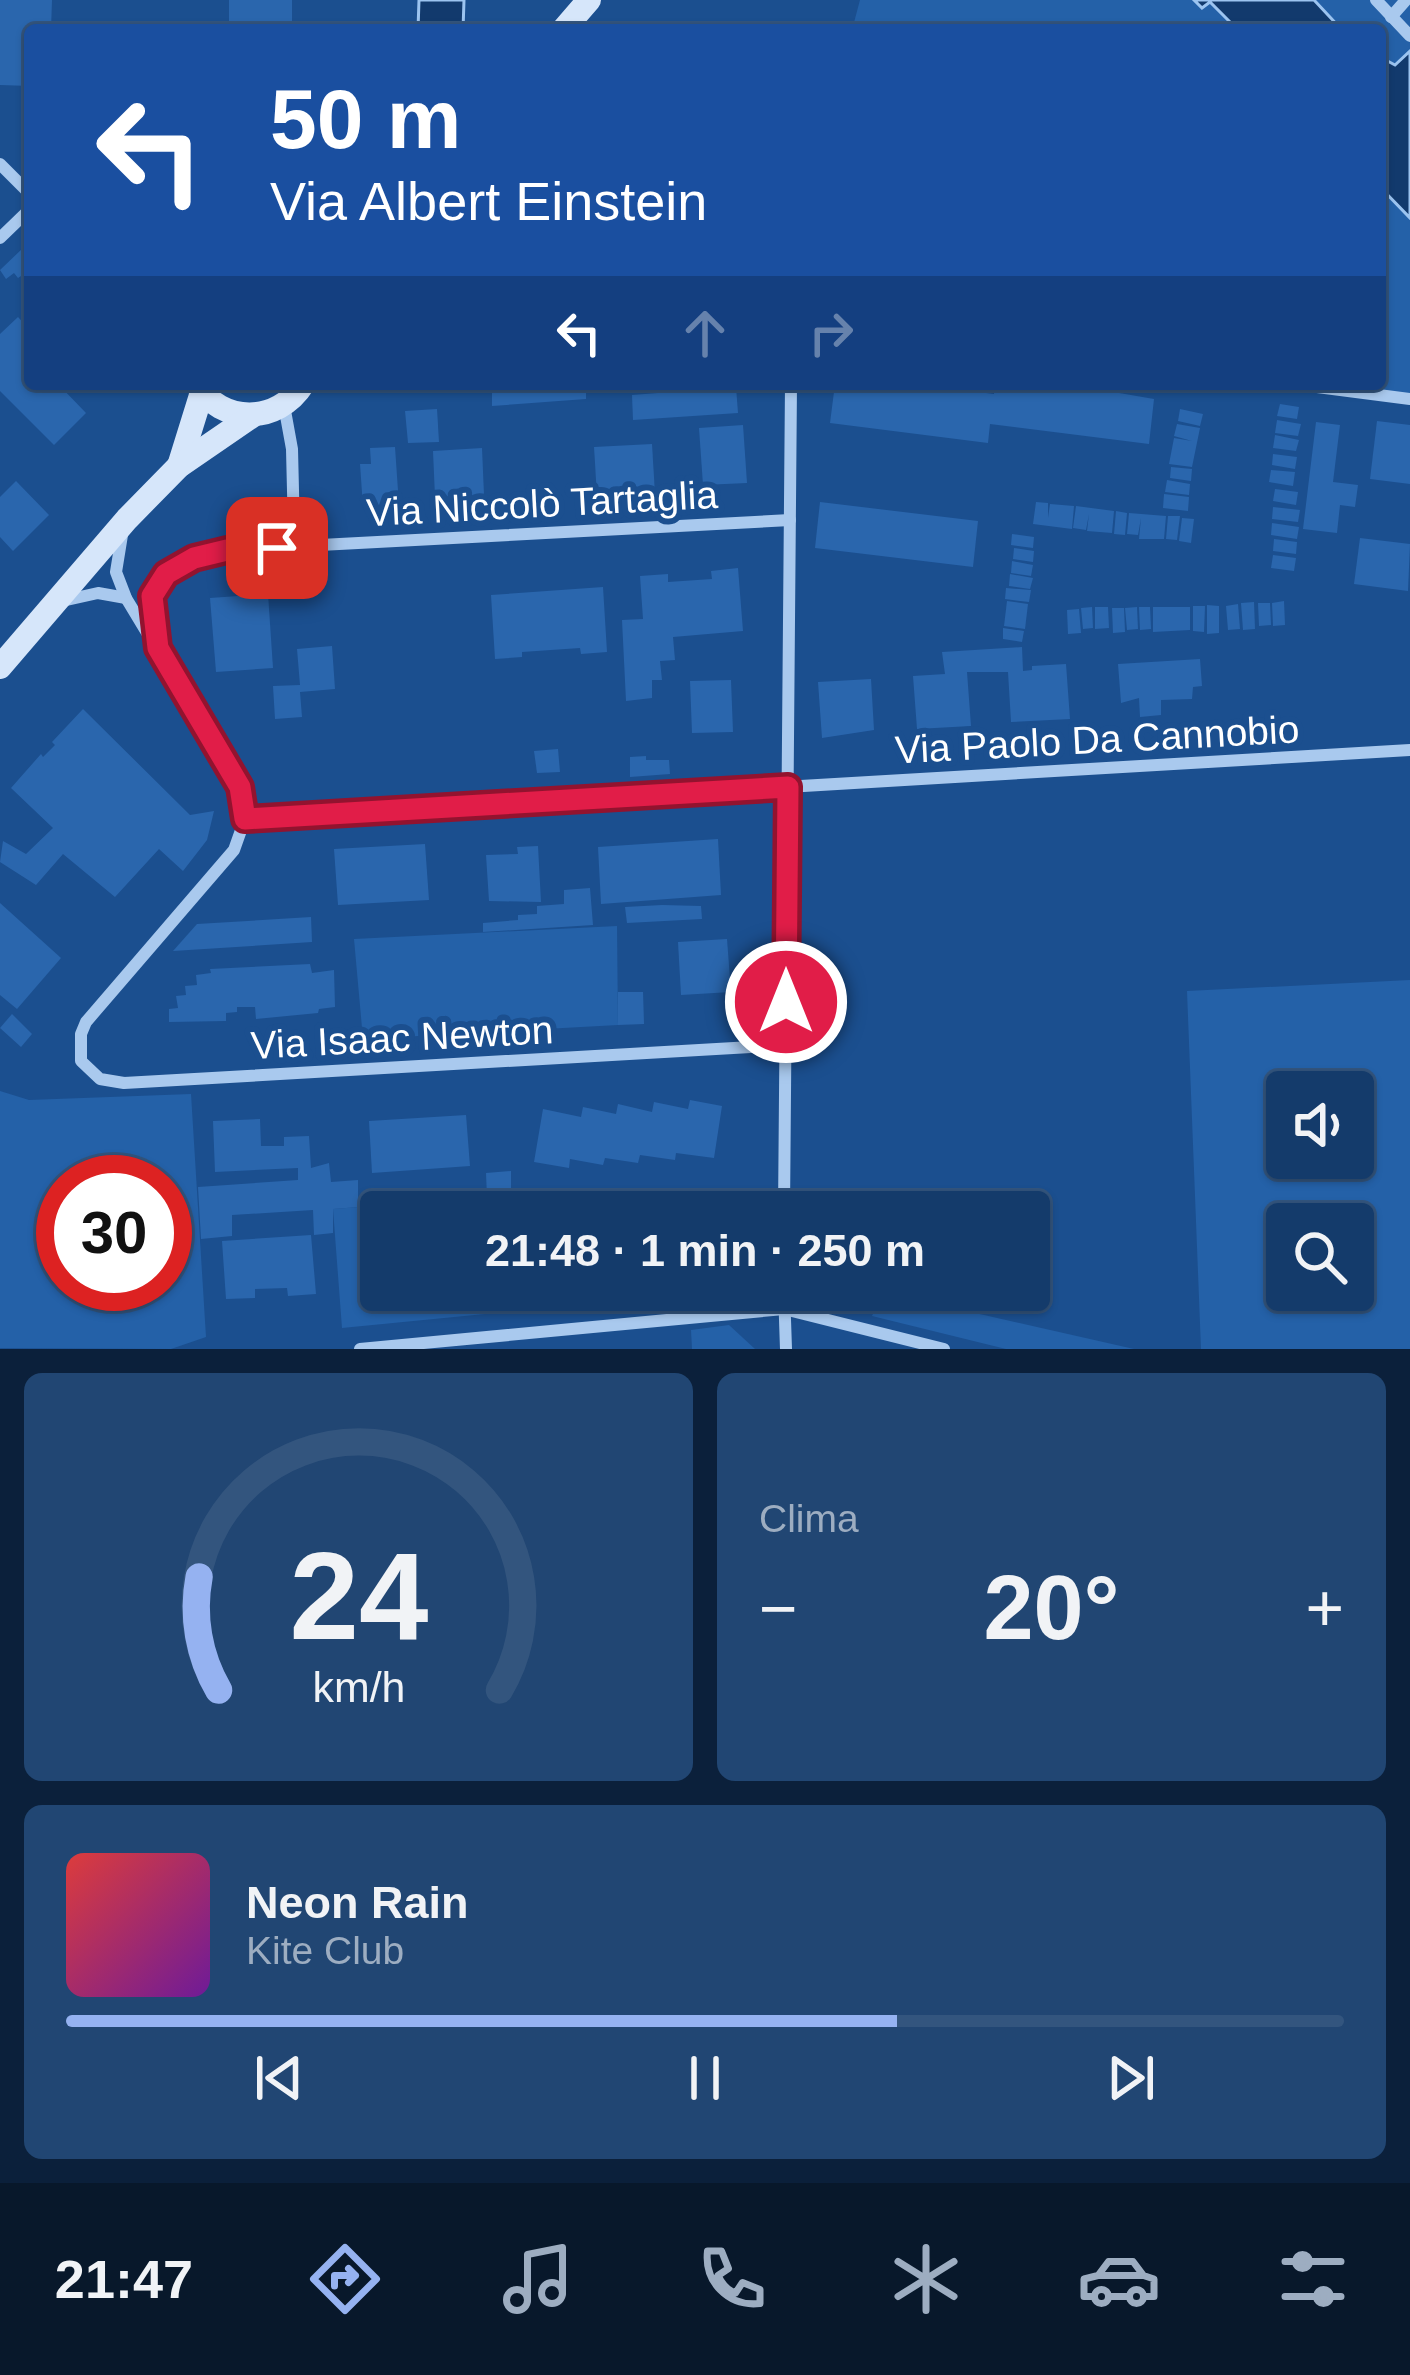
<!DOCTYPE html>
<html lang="it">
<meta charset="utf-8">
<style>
:root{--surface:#143b6b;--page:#214673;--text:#f1f3f6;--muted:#9dadc1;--line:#33557e;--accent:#95b2f1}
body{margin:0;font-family:Helvetica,sans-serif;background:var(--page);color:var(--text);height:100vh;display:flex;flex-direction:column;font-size:45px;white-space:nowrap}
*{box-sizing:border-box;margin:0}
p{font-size:39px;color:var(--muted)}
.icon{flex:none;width:66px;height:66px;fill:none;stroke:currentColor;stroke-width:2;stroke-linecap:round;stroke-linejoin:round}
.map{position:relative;height:1349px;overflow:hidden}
.panel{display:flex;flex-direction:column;gap:24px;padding:24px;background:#0b203b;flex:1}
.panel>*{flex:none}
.banner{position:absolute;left:24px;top:24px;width:1362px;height:366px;border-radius:12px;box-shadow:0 3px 9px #0004,0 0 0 3px var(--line);background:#1a4fa0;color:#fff;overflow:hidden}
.buttons{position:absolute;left:1266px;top:1071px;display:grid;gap:24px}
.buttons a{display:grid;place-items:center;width:108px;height:108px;border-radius:12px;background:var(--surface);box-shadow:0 3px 9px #0004,0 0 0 3px var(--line);font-size:60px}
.speed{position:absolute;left:36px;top:1155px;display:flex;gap:24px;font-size:60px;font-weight:700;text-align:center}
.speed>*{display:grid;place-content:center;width:156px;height:156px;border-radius:50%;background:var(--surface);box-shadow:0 3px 9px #0004,0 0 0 3px var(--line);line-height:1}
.speed .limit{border:18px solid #d22;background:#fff;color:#111}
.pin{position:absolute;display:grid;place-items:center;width:102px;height:102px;color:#fff;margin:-51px;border-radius:24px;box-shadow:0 6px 18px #0006}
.me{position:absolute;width:132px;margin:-66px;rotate:0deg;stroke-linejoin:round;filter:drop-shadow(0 0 9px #0008)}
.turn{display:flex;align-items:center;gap:42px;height:252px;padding:0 48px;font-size:54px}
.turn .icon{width:156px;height:156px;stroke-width:2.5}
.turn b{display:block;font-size:84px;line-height:102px}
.lanes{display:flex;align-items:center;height:114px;padding:0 48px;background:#0003;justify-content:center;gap:60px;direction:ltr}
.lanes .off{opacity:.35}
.big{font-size:90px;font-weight:700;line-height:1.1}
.panel .widget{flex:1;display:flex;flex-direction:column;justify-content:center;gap:18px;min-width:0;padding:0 42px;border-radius:18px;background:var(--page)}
.panel .dial{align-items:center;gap:0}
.dial svg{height:312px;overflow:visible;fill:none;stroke:var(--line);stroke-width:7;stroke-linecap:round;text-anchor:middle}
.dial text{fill:var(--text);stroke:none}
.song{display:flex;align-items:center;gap:36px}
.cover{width:144px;height:144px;border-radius:18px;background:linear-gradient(135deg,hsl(0 70% 55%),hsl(280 70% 35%))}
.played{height:12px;border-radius:6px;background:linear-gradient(90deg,var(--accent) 65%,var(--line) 65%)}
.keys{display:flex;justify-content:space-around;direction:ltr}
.heat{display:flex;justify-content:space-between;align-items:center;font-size:66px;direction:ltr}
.panel .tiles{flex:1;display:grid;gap:24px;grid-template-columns:1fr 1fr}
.widget:last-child{grid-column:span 2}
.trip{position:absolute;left:360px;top:1191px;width:690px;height:120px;border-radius:12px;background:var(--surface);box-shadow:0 3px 9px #0004,0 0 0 3px var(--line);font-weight:700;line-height:120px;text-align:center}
.dock{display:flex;height:192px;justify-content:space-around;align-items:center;background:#08182b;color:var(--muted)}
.dock .icon{width:84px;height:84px}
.dock .active{color:var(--accent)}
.dock b{font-size:54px;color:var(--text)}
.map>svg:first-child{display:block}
.green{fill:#2461a8;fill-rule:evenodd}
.water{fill:#123a6d;stroke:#9cc4f0;stroke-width:3}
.building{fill:#2a66ad}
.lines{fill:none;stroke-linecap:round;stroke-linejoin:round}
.street{stroke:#a9c9ee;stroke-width:12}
.secondary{stroke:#d6e6fa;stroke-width:24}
.route-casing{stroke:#92132f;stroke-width:30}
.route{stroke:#e11d48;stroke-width:21}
.labels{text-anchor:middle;stroke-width:12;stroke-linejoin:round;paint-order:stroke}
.street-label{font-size:39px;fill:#fff;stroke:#1b4f8f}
</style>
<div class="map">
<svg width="1410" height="1349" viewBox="0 0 1410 1349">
<rect width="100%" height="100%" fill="#1b4f8f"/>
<g class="green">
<path d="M 860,0 L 1410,0 L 1410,399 L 1294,384 L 1380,384 L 1380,30 L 852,30 Z"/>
<path d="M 617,926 L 618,1025 L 363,1039 L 354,939 Z"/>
<path d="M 1410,980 L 1410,1349 L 1201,1349 L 1187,991 ZM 1287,1092 L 1353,1092 L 1353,1158 L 1287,1158 ZM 1287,1224 L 1353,1224 L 1353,1290 L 1287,1290 Z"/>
<path d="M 0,1091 L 29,1100 L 191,1094 L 206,1337 L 171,1349 L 0,1348 ZM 63,1182 L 165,1182 L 165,1284 L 63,1284 Z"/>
<path d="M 487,1197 L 488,1212 L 381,1212 L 381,1290 L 494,1290 L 495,1313 L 342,1328 L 333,1209 Z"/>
<path d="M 883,1292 L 1134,1349 L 1006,1349 L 872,1316 Z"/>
<path d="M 729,1325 L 755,1349 L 692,1349 L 691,1330 Z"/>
</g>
<g class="water">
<path d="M 419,0 L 464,0 L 463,30 L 418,30 Z"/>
<path d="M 1194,0 L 1314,0 L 1342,30 L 1238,30 L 1210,2 L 1202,8 Z"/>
<path d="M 1410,51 L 1410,218 L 1380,187 L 1380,57 L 1395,65 Z"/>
</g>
<g class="building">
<path d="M 0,0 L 52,0 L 51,30 L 30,30 L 30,86 L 0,85 Z"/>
<rect x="229" y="0" width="63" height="30"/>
<path d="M 23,248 L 30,248 L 30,270 L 18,278 L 14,273 L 6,279 L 0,270 Z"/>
<path d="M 18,317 L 30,330 L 30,384 L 58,384 L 86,413 L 54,445 L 0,391 L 0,334 Z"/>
<path d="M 492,384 L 586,389 L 586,399 L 492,406 Z"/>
<path d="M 835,384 L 913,384 L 994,394 L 995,384 L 1067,384 L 1154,399 L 1149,444 L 990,424 L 988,443 L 830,423 Z"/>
<path d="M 736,387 L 738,413 L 633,420 L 632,395 Z"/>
<path d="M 1280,404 L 1299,407 L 1297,419 L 1277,416 Z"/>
<path d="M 437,409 L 439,442 L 408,443 L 405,411 Z"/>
<path d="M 1180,409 L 1203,414 L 1200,426 L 1178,421 Z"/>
<path d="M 1277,420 L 1301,424 L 1298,436 L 1275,433 Z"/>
<path d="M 1377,421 L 1410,425 L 1410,484 L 1370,479 Z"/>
<path d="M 1316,422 L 1340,425 L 1333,482 L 1358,485 L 1355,507 L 1340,505 L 1337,533 L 1303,529 Z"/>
<path d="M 1177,424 L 1200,428 L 1192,467 L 1169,464 L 1174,438 L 1192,441 L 1174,436 Z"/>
<path d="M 743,425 L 747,483 L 703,485 L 699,428 Z"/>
<path d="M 1275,435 L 1299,440 L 1296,451 L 1273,448 Z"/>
<path d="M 652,444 L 655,494 L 597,496 L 594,447 Z"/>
<path d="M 395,447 L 399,505 L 363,507 L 360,464 L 371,464 L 370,448 Z"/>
<path d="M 482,448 L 484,495 L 435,497 L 433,451 Z"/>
<path d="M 1273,454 L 1297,457 L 1295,469 L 1272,465 Z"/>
<path d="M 1171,467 L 1192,469 L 1191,481 L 1170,478 Z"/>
<path d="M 1271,470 L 1295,472 L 1293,486 L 1269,482 Z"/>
<path d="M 1167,480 L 1190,484 L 1189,495 L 1165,492 Z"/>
<path d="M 16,481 L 49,515 L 13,551 L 0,537 L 0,497 Z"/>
<path d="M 1275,489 L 1298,492 L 1296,505 L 1273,501 Z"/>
<path d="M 1164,494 L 1189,497 L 1188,511 L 1163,508 Z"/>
<path d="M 820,502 L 978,521 L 973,567 L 815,548 Z"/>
<path d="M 1036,502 L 1048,503 L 1048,518 L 1050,504 L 1074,506 L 1072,529 L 1033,524 Z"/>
<path d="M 1076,506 L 1114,511 L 1112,533 L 1087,531 L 1089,514 L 1086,530 L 1073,528 Z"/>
<path d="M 1273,507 L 1300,510 L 1298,522 L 1272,519 Z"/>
<path d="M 1116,511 L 1127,513 L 1125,535 L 1114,534 Z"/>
<path d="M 1129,513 L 1166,516 L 1164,539 L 1139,539 L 1141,518 L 1138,535 L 1127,534 Z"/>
<path d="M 1168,516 L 1180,516 L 1177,540 L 1166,539 Z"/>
<path d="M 1182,518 L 1194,519 L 1191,543 L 1179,541 Z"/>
<path d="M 1272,523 L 1299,527 L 1297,539 L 1271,535 Z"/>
<path d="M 1012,534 L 1034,537 L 1033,548 L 1011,545 Z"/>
<path d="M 1360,538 L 1410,544 L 1408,591 L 1354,584 Z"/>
<path d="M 1274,539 L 1297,542 L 1296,554 L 1273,551 Z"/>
<path d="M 1014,548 L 1034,551 L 1033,562 L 1013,559 Z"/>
<path d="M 1273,555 L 1296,558 L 1294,571 L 1271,568 Z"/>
<path d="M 1012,561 L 1033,565 L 1031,576 L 1011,573 Z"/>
<path d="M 738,568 L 743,631 L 673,637 L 675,660 L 660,661 L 662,680 L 652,680 L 652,698 L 626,701 L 622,620 L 643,619 L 640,576 L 668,574 L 668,582 L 712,579 L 711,571 Z"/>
<path d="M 1010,574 L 1033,578 L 1030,589 L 1009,586 Z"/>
<path d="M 603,587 L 607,652 L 581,654 L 580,648 L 522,652 L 522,657 L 495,659 L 491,595 Z"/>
<path d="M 1006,588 L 1031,590 L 1029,602 L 1005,599 Z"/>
<path d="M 268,594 L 273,668 L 216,672 L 210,598 Z"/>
<path d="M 1007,601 L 1028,604 L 1025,629 L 1004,626 Z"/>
<path d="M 1284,601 L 1285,625 L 1273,626 L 1272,603 Z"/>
<path d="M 1254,602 L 1255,629 L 1243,630 L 1241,603 Z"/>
<path d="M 1258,603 L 1270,603 L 1271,625 L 1259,626 Z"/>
<path d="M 1238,604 L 1240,629 L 1228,630 L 1226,606 Z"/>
<path d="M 1207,605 L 1219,606 L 1219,633 L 1207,634 Z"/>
<path d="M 1193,606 L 1205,606 L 1204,632 L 1193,631 Z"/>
<path d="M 1092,607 L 1093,628 L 1083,629 L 1081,608 Z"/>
<path d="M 1095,607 L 1108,607 L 1109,628 L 1095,629 Z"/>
<path d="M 1137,607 L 1138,629 L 1127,630 L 1125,608 Z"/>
<path d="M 1139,607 L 1150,607 L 1151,629 L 1140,630 Z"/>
<path d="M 1153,607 L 1190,607 L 1190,630 L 1153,632 Z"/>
<path d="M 1112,608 L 1124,608 L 1125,632 L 1113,633 Z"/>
<path d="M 1079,609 L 1081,633 L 1068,634 L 1067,610 Z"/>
<path d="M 1003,628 L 1024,631 L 1022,642 L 1003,639 Z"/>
<path d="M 332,646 L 335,689 L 300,692 L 302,717 L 275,719 L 273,686 L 300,685 L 297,649 Z"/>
<path d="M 1022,647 L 1023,671 L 1032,670 L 1032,666 L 1066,664 L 1070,719 L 1011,722 L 1008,672 L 967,672 L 971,726 L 917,729 L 913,676 L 945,674 L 942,652 Z"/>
<path d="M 1200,659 L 1202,686 L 1193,687 L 1192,699 L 1161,700 L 1161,715 L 1140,717 L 1139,698 L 1121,703 L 1118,664 Z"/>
<path d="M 871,679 L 874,730 L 822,738 L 818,682 Z"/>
<path d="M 731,680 L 733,732 L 692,733 L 690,681 Z"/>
<path d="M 83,709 L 190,815 L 214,811 L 207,840 L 183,871 L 159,849 L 115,897 L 63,854 L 36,885 L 0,862 L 3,841 L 26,854 L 53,828 L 11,788 L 41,754 L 43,757 L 55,745 L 52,742 Z"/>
<path d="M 558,749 L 560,772 L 537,773 L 534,751 Z"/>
<path d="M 646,756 L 646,760 L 669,760 L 670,774 L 630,777 L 630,757 Z"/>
<path d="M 718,839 L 721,895 L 601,904 L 598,847 Z"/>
<path d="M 425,844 L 429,900 L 338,905 L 334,849 Z"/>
<path d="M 538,846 L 541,902 L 489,901 L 486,855 L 518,854 L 517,847 Z"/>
<path d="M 590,888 L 593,925 L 483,932 L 483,923 L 518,920 L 518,915 L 537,914 L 537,906 L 564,904 L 564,890 Z"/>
<path d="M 0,903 L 61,958 L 17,1009 L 0,995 Z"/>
<path d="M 662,905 L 701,906 L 702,919 L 627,923 L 625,907 Z"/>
<path d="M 311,917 L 312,942 L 173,951 L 197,924 Z"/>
<path d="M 727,939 L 731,992 L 681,995 L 678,942 Z"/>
<path d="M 310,964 L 312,973 L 334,970 L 335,1007 L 319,1009 L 318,1013 L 256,1019 L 255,1007 L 237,1007 L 237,1012 L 226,1013 L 226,1021 L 169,1022 L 169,1009 L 178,1008 L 176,996 L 186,995 L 185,986 L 197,985 L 196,975 L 211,973 L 210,969 Z"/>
<path d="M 618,992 L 643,992 L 644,1024 L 618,1025 Z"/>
<path d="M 12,1014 L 32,1034 L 21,1047 L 0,1028 Z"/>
<path d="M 690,1100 L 722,1106 L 714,1158 L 676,1153 L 675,1160 L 640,1155 L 638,1163 L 605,1158 L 603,1165 L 570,1159 L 569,1168 L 534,1162 L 543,1109 L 581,1117 L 583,1107 L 616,1114 L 618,1104 L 652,1112 L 654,1102 L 688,1109 Z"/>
<path d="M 466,1115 L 470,1166 L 372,1173 L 369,1121 Z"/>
<path d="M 260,1119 L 261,1146 L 284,1146 L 284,1137 L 309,1136 L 311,1168 L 329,1163 L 331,1182 L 358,1180 L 358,1200 L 387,1195 L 388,1191 L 422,1188 L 423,1202 L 333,1209 L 333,1233 L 314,1235 L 313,1210 L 232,1215 L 232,1236 L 201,1239 L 198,1187 L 298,1180 L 298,1168 L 215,1172 L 213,1121 Z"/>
<path d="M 511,1171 L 511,1195 L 487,1197 L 486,1173 Z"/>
<path d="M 719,1200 L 720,1212 L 671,1212 L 670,1204 Z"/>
<path d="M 311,1235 L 316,1294 L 288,1296 L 287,1288 L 255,1289 L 255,1298 L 226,1299 L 222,1241 Z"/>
</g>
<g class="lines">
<g class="street">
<path d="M 1376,0 L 1410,36"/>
<path d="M 1391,17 L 1406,0"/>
<path d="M 0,164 L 30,194"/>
<path d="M 0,238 L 30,209"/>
<path d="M 1294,384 L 1410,399"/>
<path d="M 284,405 L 292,449 L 294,532 L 303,546"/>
<path d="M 122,535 L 116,572 L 126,598 L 240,787 L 245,819 L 1410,750"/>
<path d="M 62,601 L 98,593 L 126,598"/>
<path d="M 157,640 C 149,573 162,566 227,550 L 790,520"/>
<path d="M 245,819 L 234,850 L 86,1022 L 81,1034 L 81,1061 L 100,1079 L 124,1083 L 786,1045"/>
<path d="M 784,1212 L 791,384"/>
<path d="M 784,1290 L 786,1349"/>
<path d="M 360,1349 L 784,1309 L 944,1349"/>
</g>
<g class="secondary">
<path d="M 563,30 L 589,0"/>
<path d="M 197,384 C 221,425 278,424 303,384"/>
<path d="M 179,466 L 202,392"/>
<path d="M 0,667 L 127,519 L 179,466 L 252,416"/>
</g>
</g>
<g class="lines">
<g class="route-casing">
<path id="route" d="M 277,548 L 227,550 L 194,558 L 166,574 L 152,596 L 158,648 L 240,787 L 245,819 L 788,787 L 786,1002"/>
</g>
<use href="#route" class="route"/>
</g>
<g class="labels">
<g class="street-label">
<text transform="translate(542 503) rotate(-3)" y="14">Via Niccolò Tartaglia</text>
<text transform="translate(1097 739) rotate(-3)" y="14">Via Paolo Da Cannobio</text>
<text transform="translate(402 1037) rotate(-3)" y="14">Via Isaac Newton</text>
</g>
</g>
</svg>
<div class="buttons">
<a><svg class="icon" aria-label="sound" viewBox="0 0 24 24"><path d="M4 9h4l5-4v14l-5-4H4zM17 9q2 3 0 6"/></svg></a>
<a><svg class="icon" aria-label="search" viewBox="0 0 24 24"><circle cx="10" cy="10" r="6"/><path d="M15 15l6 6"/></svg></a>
</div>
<div class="speed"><div class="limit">30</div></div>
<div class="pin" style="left:277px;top:548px;background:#d93025"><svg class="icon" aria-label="arrive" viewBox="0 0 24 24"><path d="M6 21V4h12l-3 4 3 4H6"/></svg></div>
<svg class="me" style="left:786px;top:1002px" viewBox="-20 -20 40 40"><circle r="17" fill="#e11d48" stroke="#fff" stroke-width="3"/><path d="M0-11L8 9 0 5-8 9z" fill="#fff"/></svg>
<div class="trip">21:48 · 1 min · 250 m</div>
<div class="banner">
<div class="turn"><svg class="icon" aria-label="left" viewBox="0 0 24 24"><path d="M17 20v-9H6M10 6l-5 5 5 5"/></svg><div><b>50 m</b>Via Albert Einstein</div></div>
<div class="lanes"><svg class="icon" aria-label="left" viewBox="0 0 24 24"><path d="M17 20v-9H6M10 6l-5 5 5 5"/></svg><svg class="icon off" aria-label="ahead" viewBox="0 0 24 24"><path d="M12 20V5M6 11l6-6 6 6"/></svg><svg class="icon off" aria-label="right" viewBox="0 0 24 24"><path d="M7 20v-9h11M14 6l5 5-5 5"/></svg></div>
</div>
</div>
<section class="panel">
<div class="tiles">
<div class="widget dial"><svg viewBox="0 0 100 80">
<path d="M14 69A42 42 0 1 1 86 69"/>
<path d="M14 69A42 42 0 0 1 9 40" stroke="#95b2f1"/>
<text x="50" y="56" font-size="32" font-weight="700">24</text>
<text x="50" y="72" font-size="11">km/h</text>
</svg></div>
<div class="widget"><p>Clima</p>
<div class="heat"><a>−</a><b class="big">20°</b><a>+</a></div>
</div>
<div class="widget">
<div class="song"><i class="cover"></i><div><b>Neon Rain</b><p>Kite Club</p></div></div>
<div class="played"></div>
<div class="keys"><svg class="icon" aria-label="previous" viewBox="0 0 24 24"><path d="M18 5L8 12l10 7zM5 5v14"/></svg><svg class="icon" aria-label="pause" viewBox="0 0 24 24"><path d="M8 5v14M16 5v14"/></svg><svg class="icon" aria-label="next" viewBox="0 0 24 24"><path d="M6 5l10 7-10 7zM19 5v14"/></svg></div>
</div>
</div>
</section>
<nav class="dock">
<b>21:47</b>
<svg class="icon active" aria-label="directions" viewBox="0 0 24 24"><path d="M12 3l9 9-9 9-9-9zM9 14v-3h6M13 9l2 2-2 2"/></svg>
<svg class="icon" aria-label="music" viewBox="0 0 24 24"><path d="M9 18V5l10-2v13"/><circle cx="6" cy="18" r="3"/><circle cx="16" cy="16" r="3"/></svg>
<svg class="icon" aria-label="phone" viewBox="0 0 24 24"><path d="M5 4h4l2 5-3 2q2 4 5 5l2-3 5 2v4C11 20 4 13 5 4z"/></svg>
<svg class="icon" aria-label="climate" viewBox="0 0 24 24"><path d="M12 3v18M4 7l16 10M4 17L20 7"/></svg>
<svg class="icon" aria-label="car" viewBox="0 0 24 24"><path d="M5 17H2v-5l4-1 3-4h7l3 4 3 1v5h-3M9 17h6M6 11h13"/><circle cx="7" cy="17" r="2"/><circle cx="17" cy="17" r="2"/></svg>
<svg class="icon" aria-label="filters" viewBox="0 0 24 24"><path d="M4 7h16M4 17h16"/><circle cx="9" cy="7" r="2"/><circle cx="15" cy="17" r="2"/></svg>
</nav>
